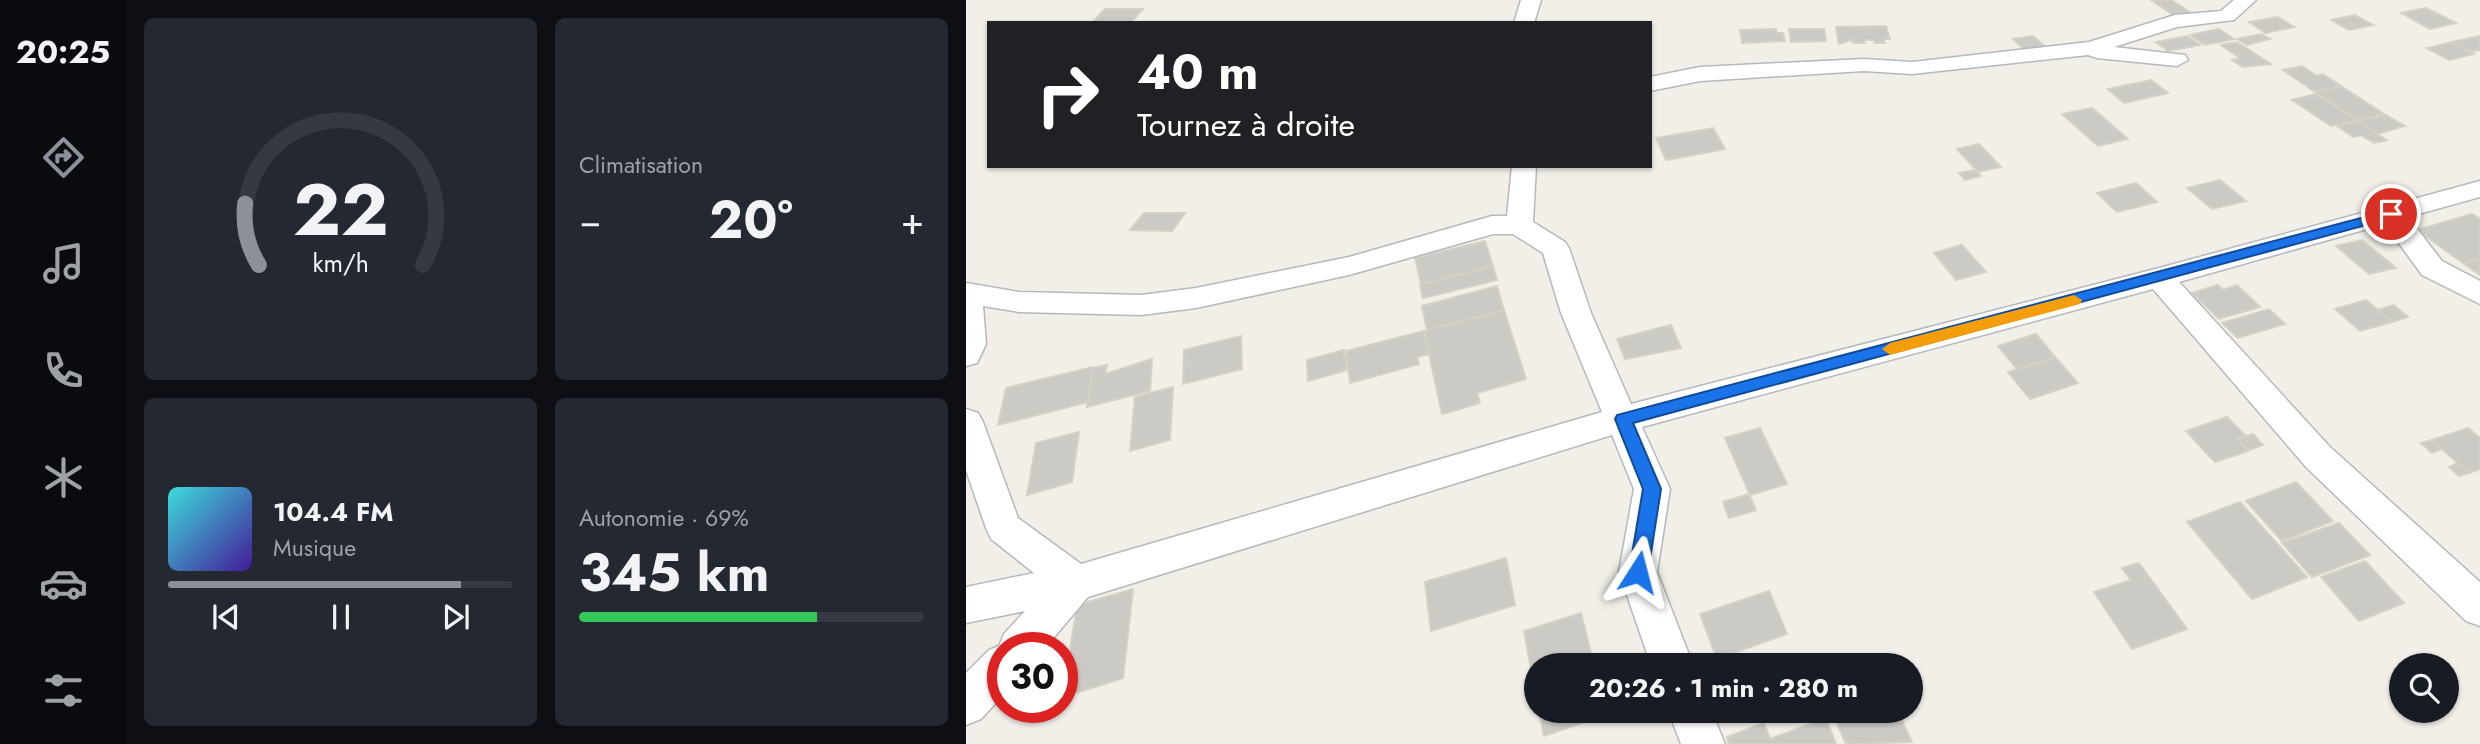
<!DOCTYPE html>
<html lang="fr">
<meta charset="utf-8">
<style>
:root{--surface:#171b24;--page:#242831;--text:#f1f3f6;--muted:#9ea1a6;--line:#363941;--accent:#8c9099}
body{margin:0;font-family:Jost,sans-serif;background:var(--page);color:var(--text);height:100vh;display:flex;flex-direction:column;font-size:26px;white-space:nowrap}
*{box-sizing:border-box;margin:0}
p{font-size:23px;color:var(--muted)}
.icon{flex:none;width:38px;height:38px;fill:none;stroke:currentColor;stroke-width:2;stroke-linecap:round;stroke-linejoin:round}
.map{position:relative;flex:1;overflow:hidden}
.sheet{display:flex;flex-direction:column;gap:18px;padding:18px;background:#0d0f14;width:840px}
.sheet>*{flex:none}
.banner{position:absolute;left:21px;top:21px;width:665px;height:147px;border-radius:0px;box-shadow:0 2px 5px #0004;background:#202124;color:#fff;overflow:hidden}
.controls{position:absolute;left:1423px;top:653px;display:grid;gap:14px}
.controls a{display:grid;place-items:center;width:70px;height:70px;border-radius:50%;background:var(--surface);box-shadow:0 2px 5px #0004;font-size:35px}
.speed{position:absolute;left:21px;top:632px;display:flex;gap:14px;font-size:35px;font-weight:700;text-align:center}
.speed>*{display:grid;place-content:center;width:91px;height:91px;border-radius:50%;background:var(--surface);box-shadow:0 2px 5px #0004;line-height:1}
.speed .limit{border:10px solid #d22;background:#fff;color:#111}
.pin{position:absolute;display:grid;place-items:center;width:60px;height:60px;color:#fff;margin:-30px;border:4px solid #fff;border-radius:50%;box-shadow:0 2px 7px #0007}
.me{position:absolute;width:77px;margin:-38px;rotate:9deg;stroke-linejoin:round;filter:drop-shadow(0 0 5px #0008)}
.turn{display:flex;align-items:center;gap:24px;height:147px;padding:0 35px;font-size:32px}
.turn .icon{width:91px;height:91px;stroke-width:2.5}
.turn b{display:block;font-size:49px;line-height:60px}
.big{font-size:52px;font-weight:700;line-height:1.1}
.sheet .widget{flex:1;display:flex;flex-direction:column;justify-content:center;gap:10px;min-width:0;padding:0 24px;border-radius:10px;background:var(--page)}
.sheet .dial{align-items:center;gap:0}
.dial svg{height:182px;overflow:visible;fill:none;stroke:var(--line);stroke-width:7;stroke-linecap:round;text-anchor:middle}
.dial text{fill:var(--text);stroke:none}
.song{display:flex;align-items:center;gap:21px}
.cover{width:84px;height:84px;border-radius:10px;background:linear-gradient(135deg,hsl(180 70% 55%),hsl(260 70% 35%))}
.played{height:7px;border-radius:4px;background:linear-gradient(90deg,var(--accent) 85%,var(--line) 85%)}
.keys{display:flex;justify-content:space-around;direction:ltr}
.heat{display:flex;justify-content:space-between;align-items:center;font-size:38px;direction:ltr}
.charge{height:10px;border-radius:5px;background:linear-gradient(90deg,#34c759 69%,var(--line) 0)}
.sheet .tiles{flex:1;display:grid;gap:18px;grid-template-columns:repeat(2,1fr)}
.trip{position:absolute;left:558px;top:653px;width:399px;height:70px;border-radius:35px;background:var(--surface);box-shadow:0 2px 5px #0004;font-weight:700;line-height:70px;text-align:center}
main{display:flex;flex:1;min-height:0}
.tab-bar{display:flex;flex-direction:column;width:126px;justify-content:space-around;align-items:center;background:#090b0e;color:var(--muted)}
.tab-bar .icon{width:49px;height:49px}
.tab-bar .on{color:var(--accent)}
.tab-bar b{font-size:32px;color:var(--text)}
.map>svg:first-child{display:block}
.building{fill:#cccac5;stroke:#d6d1c6;stroke-width:2}
.lines{fill:none;stroke-linecap:round;stroke-linejoin:round}
.minor-casing{stroke:#b5b8bc;stroke-width:3}
.minor{fill:#fff;fill-rule:evenodd}
.route{fill:#1a73e8;stroke:#114b97;stroke-width:2}
.slow{fill:#f59e0b}
</style>
<main>
<nav class="tab-bar">
<b>20:25</b>
<svg class="icon on" aria-label="directions" viewBox="0 0 24 24"><path d="M12 3l9 9-9 9-9-9zM9 14v-3h6M13 9l2 2-2 2"/></svg>
<svg class="icon" aria-label="music" viewBox="0 0 24 24"><path d="M9 18V5l10-2v13"/><circle cx="6" cy="18" r="3"/><circle cx="16" cy="16" r="3"/></svg>
<svg class="icon" aria-label="phone" viewBox="0 0 24 24"><path d="M5 4h4l2 5-3 2q2 4 5 5l2-3 5 2v4C11 20 4 13 5 4z"/></svg>
<svg class="icon" aria-label="climate" viewBox="0 0 24 24"><path d="M12 3v18M4 7l16 10M4 17L20 7"/></svg>
<svg class="icon" aria-label="car" viewBox="0 0 24 24"><path d="M5 17H2v-5l4-1 3-4h7l3 4 3 1v5h-3M9 17h6M6 11h13"/><circle cx="7" cy="17" r="2"/><circle cx="17" cy="17" r="2"/></svg>
<svg class="icon" aria-label="filters" viewBox="0 0 24 24"><path d="M4 7h16M4 17h16"/><circle cx="9" cy="7" r="2"/><circle cx="15" cy="17" r="2"/></svg>
</nav>
<section class="sheet">
<div class="tiles">
<div class="widget dial"><svg viewBox="0 0 100 80">
<path d="M14 69A42 42 0 1 1 86 69"/>
<path d="M14 69A42 42 0 0 1 8 42" stroke="#8c9099"/>
<text x="50" y="56" font-size="32" font-weight="700">22</text>
<text x="50" y="72" font-size="11">km/h</text>
</svg></div>
<div class="widget"><p>Climatisation</p>
<div class="heat"><a>−</a><b class="big">20°</b><a>+</a></div>
</div>
<div class="widget">
<div class="song"><i class="cover"></i><div><b>104.4 FM</b><p>Musique</p></div></div>
<div class="played"></div>
<div class="keys"><svg class="icon" aria-label="previous" viewBox="0 0 24 24"><path d="M18 5L8 12l10 7zM5 5v14"/></svg><svg class="icon" aria-label="pause" viewBox="0 0 24 24"><path d="M8 5v14M16 5v14"/></svg><svg class="icon" aria-label="next" viewBox="0 0 24 24"><path d="M6 5l10 7-10 7zM19 5v14"/></svg></div>
</div>
<div class="widget"><p>Autonomie · 69%</p><b class="big">345 km</b><div class="charge"></div></div>
</div>
</section>
<div class="map">
<svg width="1514" height="744" viewBox="0 0 1514 744">
<rect width="100%" height="100%" fill="#f1efe8"/>
<g class="building">
<path d="M 1185,0 L 1205,0 L 1230,16 L 1213,19 Z"/>
<path d="M 1460,8 L 1490,23 L 1464,29 L 1435,13 Z"/>
<path d="M 139,9 L 177,9 L 164,23 L 126,23 Z"/>
<path d="M 1389,15 L 1407,25 L 1383,30 L 1365,20 Z"/>
<path d="M 1312,17 L 1328,27 L 1299,33 L 1283,22 Z"/>
<path d="M 920,26 L 924,39 L 918,39 L 919,43 L 909,43 L 908,40 L 898,40 L 899,43 L 887,43 L 886,40 L 873,44 L 870,27 Z"/>
<path d="M 810,29 L 811,33 L 817,33 L 819,41 L 776,43 L 774,30 Z"/>
<path d="M 823,29 L 858,29 L 860,41 L 825,42 Z"/>
<path d="M 1253,29 L 1268,39 L 1239,45 L 1224,35 Z"/>
<path d="M 1295,34 L 1304,39 L 1281,45 L 1271,39 Z"/>
<path d="M 1067,36 L 1082,49 L 1062,53 L 1047,39 Z"/>
<path d="M 1221,36 L 1234,45 L 1202,51 L 1190,42 Z"/>
<path d="M 1514,36 L 1514,50 L 1504,52 L 1486,42 Z"/>
<path d="M 1271,42 L 1305,64 L 1277,67 L 1266,60 L 1274,58 L 1255,45 Z"/>
<path d="M 1486,42 L 1508,54 L 1483,60 L 1461,48 Z"/>
<path d="M 1336,66 L 1351,76 L 1357,74 L 1375,86 L 1349,92 L 1317,70 Z"/>
<path d="M 1185,80 L 1202,93 L 1158,103 L 1142,89 Z"/>
<path d="M 1375,86 L 1418,114 L 1392,120 L 1349,92 Z"/>
<path d="M 1350,94 L 1390,120 L 1365,126 L 1326,100 Z"/>
<path d="M 1126,108 L 1162,139 L 1132,146 L 1096,114 Z"/>
<path d="M 1420,115 L 1439,126 L 1411,134 L 1393,121 Z"/>
<path d="M 1393,121 L 1411,134 L 1421,140 L 1408,143 L 1395,135 L 1387,137 L 1371,126 Z"/>
<path d="M 747,128 L 759,149 L 700,160 L 690,138 Z"/>
<path d="M 1013,144 L 1035,167 L 1012,172 L 991,149 Z"/>
<path d="M 1009,170 L 1015,176 L 999,180 L 993,173 Z"/>
<path d="M 1254,180 L 1280,201 L 1246,209 L 1221,188 Z"/>
<path d="M 1170,183 L 1191,202 L 1151,212 L 1131,193 Z"/>
<path d="M 178,213 L 219,213 L 206,231 L 164,230 Z"/>
<path d="M 1506,214 L 1514,219 L 1514,258 L 1497,263 L 1451,230 Z"/>
<path d="M 1396,240 L 1430,268 L 1403,274 L 1370,246 Z"/>
<path d="M 519,241 L 527,266 L 455,284 L 449,258 Z"/>
<path d="M 996,245 L 1020,272 L 990,280 L 968,253 Z"/>
<path d="M 1514,258 L 1514,275 L 1497,263 Z"/>
<path d="M 527,266 L 531,280 L 457,298 L 454,285 Z"/>
<path d="M 1252,285 L 1257,290 L 1271,285 L 1294,307 L 1253,319 L 1226,293 Z"/>
<path d="M 531,286 L 538,310 L 461,330 L 456,306 Z"/>
<path d="M 1400,300 L 1412,310 L 1426,322 L 1394,331 L 1369,309 Z"/>
<path d="M 1428,305 L 1442,317 L 1426,322 L 1412,310 Z"/>
<path d="M 1303,309 L 1319,324 L 1272,338 L 1256,323 Z"/>
<path d="M 538,310 L 560,379 L 511,393 L 514,403 L 476,414 L 458,331 Z"/>
<path d="M 705,325 L 715,348 L 659,359 L 651,339 Z"/>
<path d="M 458,331 L 463,354 L 451,357 L 453,364 L 384,383 L 380,351 Z"/>
<path d="M 1070,334 L 1089,357 L 1051,369 L 1032,346 Z"/>
<path d="M 275,336 L 276,369 L 217,384 L 218,350 Z"/>
<path d="M 378,350 L 381,370 L 342,381 L 341,360 Z"/>
<path d="M 1089,357 L 1112,383 L 1064,399 L 1042,372 Z"/>
<path d="M 186,359 L 184,391 L 121,407 L 127,368 L 141,365 L 139,374 Z"/>
<path d="M 127,367 L 122,402 L 32,425 L 40,388 Z"/>
<path d="M 207,387 L 204,440 L 164,451 L 169,397 Z"/>
<path d="M 1261,417 L 1280,436 L 1271,439 L 1282,451 L 1249,462 L 1220,431 Z"/>
<path d="M 794,428 L 821,484 L 784,495 L 759,438 Z"/>
<path d="M 1502,428 L 1514,438 L 1514,469 L 1503,473 L 1466,440 Z"/>
<path d="M 113,432 L 106,482 L 61,495 L 70,443 Z"/>
<path d="M 1287,434 L 1297,445 L 1282,450 L 1271,439 Z"/>
<path d="M 1466,440 L 1477,449 L 1466,453 L 1455,443 Z"/>
<path d="M 1492,463 L 1503,473 L 1493,476 L 1483,467 Z"/>
<path d="M 1330,482 L 1367,521 L 1316,541 L 1280,501 Z"/>
<path d="M 783,494 L 790,510 L 763,518 L 757,502 Z"/>
<path d="M 1274,502 L 1341,577 L 1286,599 L 1221,522 Z"/>
<path d="M 1373,523 L 1404,555 L 1346,577 L 1316,543 Z"/>
<path d="M 540,558 L 549,605 L 465,631 L 459,582 Z"/>
<path d="M 1399,561 L 1438,603 L 1393,621 L 1355,577 Z"/>
<path d="M 1173,563 L 1221,629 L 1166,649 L 1128,592 L 1165,580 L 1156,568 Z"/>
<path d="M 167,589 L 157,678 L 97,697 L 111,605 Z"/>
<path d="M 803,591 L 821,634 L 751,659 L 734,614 Z"/>
<path d="M 615,613 L 628,665 L 570,665 L 570,697 L 558,631 Z"/>
<path d="M 573,710 L 638,710 L 640,715 L 578,736 Z"/>
<path d="M 865,710 L 899,710 L 870,721 Z"/>
<path d="M 899,710 L 931,710 L 946,742 L 880,744 L 870,721 Z"/>
<path d="M 860,718 L 870,744 L 763,744 L 761,737 L 798,723 L 804,739 Z"/>
</g>
<g class="lines">
<g class="minor-casing">
<g id="minor">
<path d="M 555,0 L 575,0 L 568,23 L 548,23 Z"/>
<path d="M 1268,0 L 1290,0 L 1268,20 L 1211,27 L 1148,47 L 1219,55 L 1222,60 L 1211,66 L 1131,58 L 1122,55 L 946,74 L 898,71 L 734,81 L 684,91 L 684,77 L 734,67 L 898,59 L 946,62 L 1123,42 L 1209,15 L 1255,11 Z"/>
<path d="M 546,166 L 570,166 L 567,222 L 599,242 L 603,248 L 625,313 L 665,404 L 1193,268 L 1514,181 L 1514,197 L 1442,217 L 1476,261 L 1514,281 L 1514,304 L 1456,275 L 1419,224 L 1213,282 L 1364,447 L 1514,582 L 1514,626 L 1500,621 L 1340,467 L 1187,289 L 676,427 L 704,489 L 691,572 L 727,665 L 685,665 L 653,572 L 668,489 L 646,435 L 122,597 L 79,648 L 37,648 L 37,695 L 15,719 L 0,725 L 0,673 L 23,650 L 33,646 L 38,634 L 59,611 L 0,623 L 0,587 L 68,573 L 25,539 L 20,528 L 0,470 L 0,409 L 12,413 L 17,422 L 52,518 L 115,564 L 636,412 L 595,313 L 577,253 L 547,234 L 527,234 L 383,275 L 230,308 L 175,315 L 53,312 L 17,306 L 20,344 L 11,363 L 0,366 L 0,283 L 53,292 L 175,295 L 230,288 L 383,257 L 526,216 L 541,216 Z"/>
<path d="M 702,710 L 745,710 L 759,744 L 715,744 Z"/>
</g>
</g>
<use href="#minor" class="minor"/>
</g>
<path class="route" d="M 1425,210 L 1432,214 L 1430,217 L 667,423 L 695,489 L 682,572 L 679,578 L 672,580 L 666,578 L 663,572 L 677,489 L 649,419 L 651,415 Z"/>
<path class="slow" d="M 1108,295 L 1116,300 L 1114,304 L 924,355 L 916,349 L 924,343 Z"/>
</svg>
<div class="controls">
<a><svg class="icon" aria-label="search" viewBox="0 0 24 24"><circle cx="10" cy="10" r="6"/><path d="M15 15l6 6"/></svg></a>
</div>
<div class="speed"><div class="limit">30</div></div>
<div class="pin" style="left:1425px;top:214px;background:#d93025"><svg class="icon" aria-label="arrive" viewBox="0 0 24 24"><path d="M6 21V4h12l-3 4 3 4H6"/></svg></div>
<svg class="me" style="left:672px;top:572px" viewBox="-20 -20 40 40"><path d="M0-17L14 15 0 8-14 15z" fill="#1a73e8" stroke="#fff" stroke-width="4"/></svg>
<div class="trip">20:26 · 1 min · 280 m</div>
<div class="banner">
<div class="turn"><svg class="icon" aria-label="right" viewBox="0 0 24 24"><path d="M7 20v-9h11M14 6l5 5-5 5"/></svg><div><b>40 m</b>Tournez à droite</div></div>
</div>
</div>
</main>
